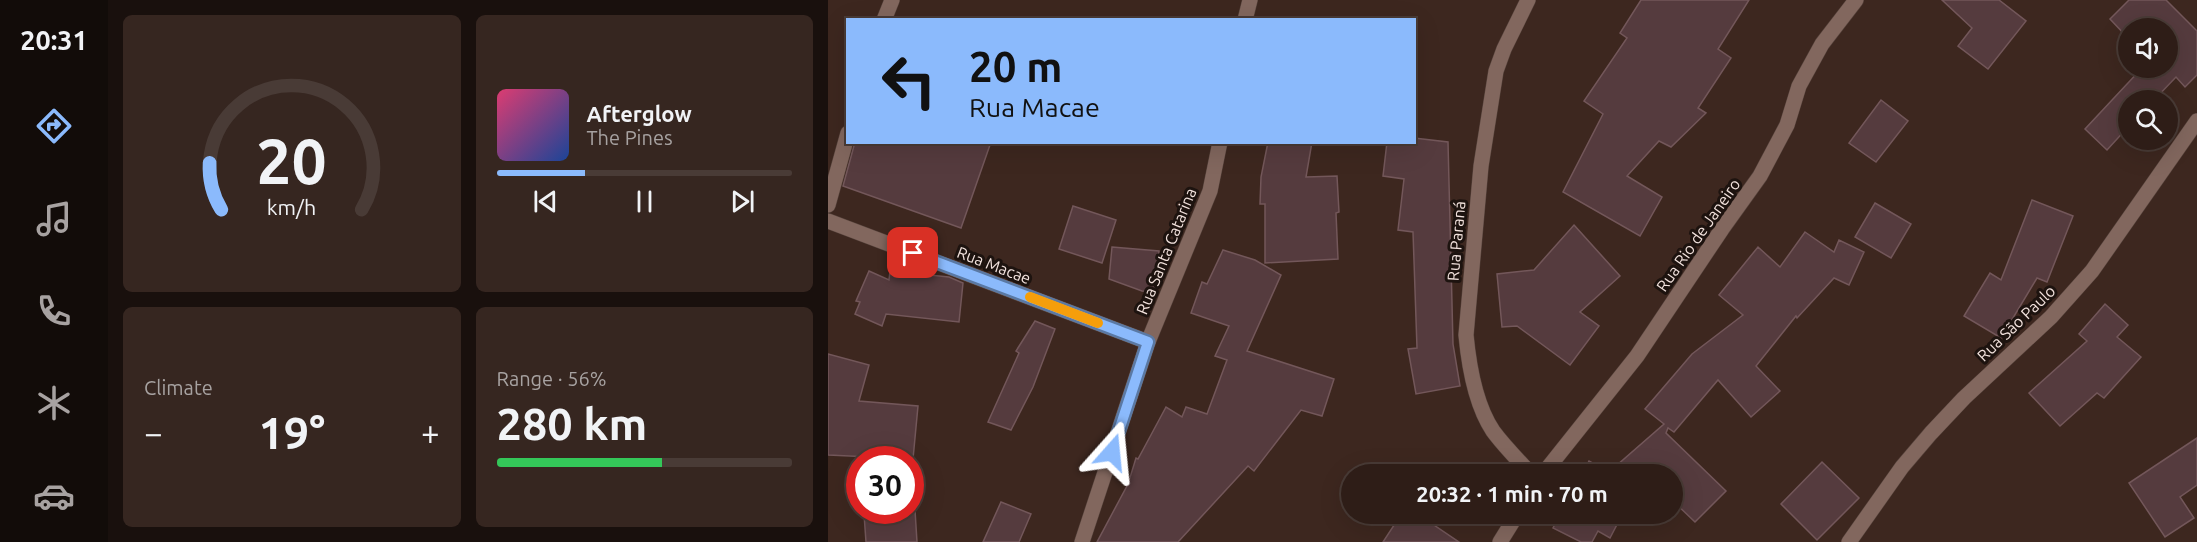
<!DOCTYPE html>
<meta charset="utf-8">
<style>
:root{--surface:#2e1d17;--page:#362620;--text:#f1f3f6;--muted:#a7a2a1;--line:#493b36;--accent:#8bbafc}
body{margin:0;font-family:Ubuntu,sans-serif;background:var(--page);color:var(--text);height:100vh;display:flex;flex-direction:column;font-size:22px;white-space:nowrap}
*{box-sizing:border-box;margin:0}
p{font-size:20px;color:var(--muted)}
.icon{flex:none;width:33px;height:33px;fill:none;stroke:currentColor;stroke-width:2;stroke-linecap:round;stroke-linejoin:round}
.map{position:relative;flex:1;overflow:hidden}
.details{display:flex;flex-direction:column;gap:15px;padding:15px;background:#19100d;width:720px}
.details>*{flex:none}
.hud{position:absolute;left:18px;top:18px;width:570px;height:126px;border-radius:0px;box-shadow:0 6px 24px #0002,0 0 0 2px var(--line);background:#8bbafc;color:#111;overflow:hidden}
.controls{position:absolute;left:1290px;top:18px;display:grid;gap:12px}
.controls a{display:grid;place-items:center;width:60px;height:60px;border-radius:50%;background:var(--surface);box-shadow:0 6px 24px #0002,0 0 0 2px var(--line);font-size:30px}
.speed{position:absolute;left:18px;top:446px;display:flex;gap:12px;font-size:30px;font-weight:700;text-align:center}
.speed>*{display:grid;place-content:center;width:78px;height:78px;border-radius:50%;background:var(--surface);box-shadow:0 6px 24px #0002,0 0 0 2px var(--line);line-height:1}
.speed .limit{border:9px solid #d22;background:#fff;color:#111}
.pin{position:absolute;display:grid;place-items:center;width:51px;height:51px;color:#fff;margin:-26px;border-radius:12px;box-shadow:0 3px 9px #0006}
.me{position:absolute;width:66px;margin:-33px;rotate:18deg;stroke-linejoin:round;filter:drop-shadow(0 0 4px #0008)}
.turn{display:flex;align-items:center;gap:21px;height:126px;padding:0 24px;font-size:27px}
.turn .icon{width:78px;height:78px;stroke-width:2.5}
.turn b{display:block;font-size:42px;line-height:51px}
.big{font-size:45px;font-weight:600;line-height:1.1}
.details .card{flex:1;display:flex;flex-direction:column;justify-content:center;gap:9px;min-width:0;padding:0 21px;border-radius:9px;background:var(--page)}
.details .dial{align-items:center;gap:0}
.dial svg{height:156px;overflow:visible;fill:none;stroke:var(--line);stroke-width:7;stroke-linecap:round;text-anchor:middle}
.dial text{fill:var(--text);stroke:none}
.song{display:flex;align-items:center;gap:18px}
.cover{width:72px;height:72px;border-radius:9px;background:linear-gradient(135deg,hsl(340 70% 55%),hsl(220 70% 35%))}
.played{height:6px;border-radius:3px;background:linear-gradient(90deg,var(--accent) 30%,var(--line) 30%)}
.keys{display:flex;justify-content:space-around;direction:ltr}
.heat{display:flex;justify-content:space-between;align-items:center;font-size:33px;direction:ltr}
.charge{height:9px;border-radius:4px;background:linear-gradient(90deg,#34c759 56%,var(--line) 0)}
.details .tiles{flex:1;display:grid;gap:15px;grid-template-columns:repeat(2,1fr)}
.trip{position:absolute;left:513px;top:464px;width:342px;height:60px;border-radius:30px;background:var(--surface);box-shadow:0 6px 24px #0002,0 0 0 2px var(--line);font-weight:600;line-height:60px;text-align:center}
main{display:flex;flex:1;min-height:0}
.tabs{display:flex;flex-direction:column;width:108px;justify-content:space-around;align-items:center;background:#120c09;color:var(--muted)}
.tabs .icon{width:42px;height:42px}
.tabs .active{color:var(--accent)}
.tabs b{font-size:27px;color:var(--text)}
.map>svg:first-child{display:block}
.building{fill:#553b3e;stroke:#73575a;stroke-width:1.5}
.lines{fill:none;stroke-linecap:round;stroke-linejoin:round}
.minor-casing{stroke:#55423b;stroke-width:16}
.minor{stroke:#82675e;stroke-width:15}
.route-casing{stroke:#5a79a4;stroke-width:15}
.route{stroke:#8bbafc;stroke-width:10}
.slow{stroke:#f59e0b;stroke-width:10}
.labels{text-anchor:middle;stroke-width:6;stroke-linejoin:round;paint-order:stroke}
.street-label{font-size:16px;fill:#f3e3de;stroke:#1d130f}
</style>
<main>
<nav class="tabs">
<b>20:31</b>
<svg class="icon active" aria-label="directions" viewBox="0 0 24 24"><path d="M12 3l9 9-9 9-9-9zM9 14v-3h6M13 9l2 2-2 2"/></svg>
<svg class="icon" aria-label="music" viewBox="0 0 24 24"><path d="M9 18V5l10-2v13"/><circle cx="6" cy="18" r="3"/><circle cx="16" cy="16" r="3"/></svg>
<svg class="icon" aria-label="phone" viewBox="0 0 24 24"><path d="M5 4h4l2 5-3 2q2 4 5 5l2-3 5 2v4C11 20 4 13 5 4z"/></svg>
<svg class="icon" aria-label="climate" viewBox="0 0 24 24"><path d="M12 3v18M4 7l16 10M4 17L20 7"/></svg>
<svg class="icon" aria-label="car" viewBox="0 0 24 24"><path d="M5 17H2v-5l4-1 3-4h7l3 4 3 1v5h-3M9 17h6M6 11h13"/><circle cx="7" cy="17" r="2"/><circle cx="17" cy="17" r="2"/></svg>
</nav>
<section class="details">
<div class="tiles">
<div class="card dial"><svg viewBox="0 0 100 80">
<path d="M14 69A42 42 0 1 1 86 69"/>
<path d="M14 69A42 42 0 0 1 8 45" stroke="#8bbafc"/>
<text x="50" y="56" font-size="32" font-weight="700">20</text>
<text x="50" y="72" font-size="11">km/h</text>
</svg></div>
<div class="card">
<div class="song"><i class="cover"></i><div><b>Afterglow</b><p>The Pines</p></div></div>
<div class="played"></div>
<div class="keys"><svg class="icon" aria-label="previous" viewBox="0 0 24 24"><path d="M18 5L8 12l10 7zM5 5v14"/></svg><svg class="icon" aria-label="pause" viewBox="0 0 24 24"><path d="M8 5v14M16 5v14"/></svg><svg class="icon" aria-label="next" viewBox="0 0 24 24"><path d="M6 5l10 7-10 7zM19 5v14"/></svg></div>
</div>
<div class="card"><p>Climate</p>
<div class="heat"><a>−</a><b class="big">19°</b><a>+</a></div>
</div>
<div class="card"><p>Range · 56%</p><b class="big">280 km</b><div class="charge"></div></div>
</div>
</section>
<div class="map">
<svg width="1369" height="542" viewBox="0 0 1369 542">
<rect width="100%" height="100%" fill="#3d271f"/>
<g class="building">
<path d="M 813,0 L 921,0 L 890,49 L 903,58 L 870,108 L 878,113 L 843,147 L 831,141 L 799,176 L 834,197 L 812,236 L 735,192 L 775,114 L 756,101 L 799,38 L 792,33 Z"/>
<path d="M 1114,0 L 1171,0 L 1198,21 L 1160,69 L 1130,46 L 1144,28 Z"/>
<path d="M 1301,0 L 1338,0 L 1369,31 L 1369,75 L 1357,87 L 1348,77 L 1326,100 L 1300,100 L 1300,127 L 1279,150 L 1257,129 L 1314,68 L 1340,68 L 1340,28 L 1300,28 L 1300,38 L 1282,19 Z"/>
<path d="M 1053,100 L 1080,121 L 1048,162 L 1021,143 Z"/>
<path d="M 586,138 L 620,142 L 625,344 L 632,386 L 588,394 L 580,349 L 589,348 L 585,232 L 570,230 L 576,179 L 555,176 L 559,142 L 586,142 Z"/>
<path d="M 27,142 L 163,142 L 133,228 L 15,186 Z"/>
<path d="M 440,142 L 484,142 L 478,177 L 509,176 L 511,212 L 508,213 L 510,259 L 437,263 L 437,204 L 432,204 L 433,177 Z"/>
<path d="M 1204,200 L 1245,216 L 1219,282 L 1209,278 L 1173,338 L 1136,316 L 1162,273 L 1173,280 Z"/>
<path d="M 1047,203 L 1083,224 L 1063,258 L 1027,237 Z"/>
<path d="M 245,206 L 288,220 L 274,263 L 231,249 Z"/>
<path d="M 746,225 L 792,276 L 752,312 L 771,326 L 742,365 L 689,326 L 674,327 L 669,274 L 706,270 Z"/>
<path d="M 977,232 L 1006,252 L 1011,240 L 1036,252 L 1021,285 L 1006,278 L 969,318 L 968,316 L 928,366 L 952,391 L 923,417 L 890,380 L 846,432 L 840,428 L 838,433 L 898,491 L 867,522 L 844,500 L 844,474 L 754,474 L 761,461 L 781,472 L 836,424 L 817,409 L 864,354 L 915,315 L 891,295 L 930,247 L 952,267 Z"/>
<path d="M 284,247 L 331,251 L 328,292 L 314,291 L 281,279 Z"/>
<path d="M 395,250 L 427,260 L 453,275 L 419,351 L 506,379 L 494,416 L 473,410 L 426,471 L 420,466 L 350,542 L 269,542 L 300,484 L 308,458 L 310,459 L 338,407 L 354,417 L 358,407 L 379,414 L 399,360 L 387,356 L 401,326 L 363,313 L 374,282 L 379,284 Z"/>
<path d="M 41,271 L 61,280 L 62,271 L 121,277 L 135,283 L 131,322 L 58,314 L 54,326 L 27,314 L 32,302 L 28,301 Z"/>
<path d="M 1277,304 L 1300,325 L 1289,337 L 1313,357 L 1276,398 L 1269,393 L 1232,426 L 1201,393 L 1259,341 L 1251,334 Z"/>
<path d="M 207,321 L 227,329 L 205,387 L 183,430 L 160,422 L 191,353 L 188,351 Z"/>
<path d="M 0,354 L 41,365 L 31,401 L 90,406 L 85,459 L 0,455 Z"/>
<path d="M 1369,438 L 1369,485 L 1352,497 L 1366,518 L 1337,537 L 1301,483 Z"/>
<path d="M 994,462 L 1031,498 L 989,540 L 953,504 Z"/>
<path d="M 173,502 L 203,514 L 191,542 L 155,542 Z"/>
<path d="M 87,510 L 89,542 L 38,542 L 36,514 Z"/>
<path d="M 574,513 L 588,513 L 631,542 L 555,542 Z"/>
<path d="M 733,513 L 795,513 L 782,538 L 770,531 L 764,542 L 753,542 L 725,528 Z"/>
</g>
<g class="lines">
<g class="minor-casing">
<g id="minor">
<path d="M 700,0 L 676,49 L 668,71 L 653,166 L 638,335 C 641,367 647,404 665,431 C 676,446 690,460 703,474"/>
<path d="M 56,20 L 64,0"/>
<path d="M 417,20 L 422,0"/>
<path d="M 0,205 L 20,133"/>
<path d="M 0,221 L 320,342"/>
<path d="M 715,474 L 809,356 L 894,229 L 932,176 L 959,125 L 971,86 L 994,44 L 1028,0"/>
<path d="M 254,542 L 320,342 L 382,191 L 392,142"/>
<path d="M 672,542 L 690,513"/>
<path d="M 1021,542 L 1074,467 L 1103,433 L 1136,398 L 1223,317 L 1264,271 L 1369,121"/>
</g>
</g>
<use href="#minor" class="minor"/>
</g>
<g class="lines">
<g class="route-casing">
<path id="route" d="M 85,253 L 320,342 L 284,452"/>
</g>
<use href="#route" class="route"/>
<path class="slow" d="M 202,297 L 270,323"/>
</g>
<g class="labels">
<g class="street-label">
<text transform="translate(870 235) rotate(-55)" y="6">Rua Rio de Janeiro</text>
<text transform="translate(628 241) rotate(-85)" y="6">Rua Paraná</text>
<text transform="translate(338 251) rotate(-68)" y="6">Rua Santa Catarina</text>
<text transform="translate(166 265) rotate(21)" y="6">Rua Macae</text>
<text transform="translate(1188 323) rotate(-44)" y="6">Rua São Paulo</text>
</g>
</g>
</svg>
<div class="controls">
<a><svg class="icon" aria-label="sound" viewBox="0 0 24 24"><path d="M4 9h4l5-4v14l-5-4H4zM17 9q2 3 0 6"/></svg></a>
<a><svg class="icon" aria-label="search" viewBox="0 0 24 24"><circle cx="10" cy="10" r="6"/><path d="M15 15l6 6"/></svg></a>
</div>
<div class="speed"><div class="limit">30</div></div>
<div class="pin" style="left:85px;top:253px;background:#d93025"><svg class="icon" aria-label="arrive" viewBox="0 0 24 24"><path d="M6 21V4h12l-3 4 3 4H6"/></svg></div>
<svg class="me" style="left:284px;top:452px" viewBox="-20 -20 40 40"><path d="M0-17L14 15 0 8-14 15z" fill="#8bbafc" stroke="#fff" stroke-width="4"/></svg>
<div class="trip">20:32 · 1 min · 70 m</div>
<div class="hud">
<div class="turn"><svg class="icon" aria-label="left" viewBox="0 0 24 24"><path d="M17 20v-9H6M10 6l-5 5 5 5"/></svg><div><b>20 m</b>Rua Macae</div></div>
</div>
</div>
</main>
